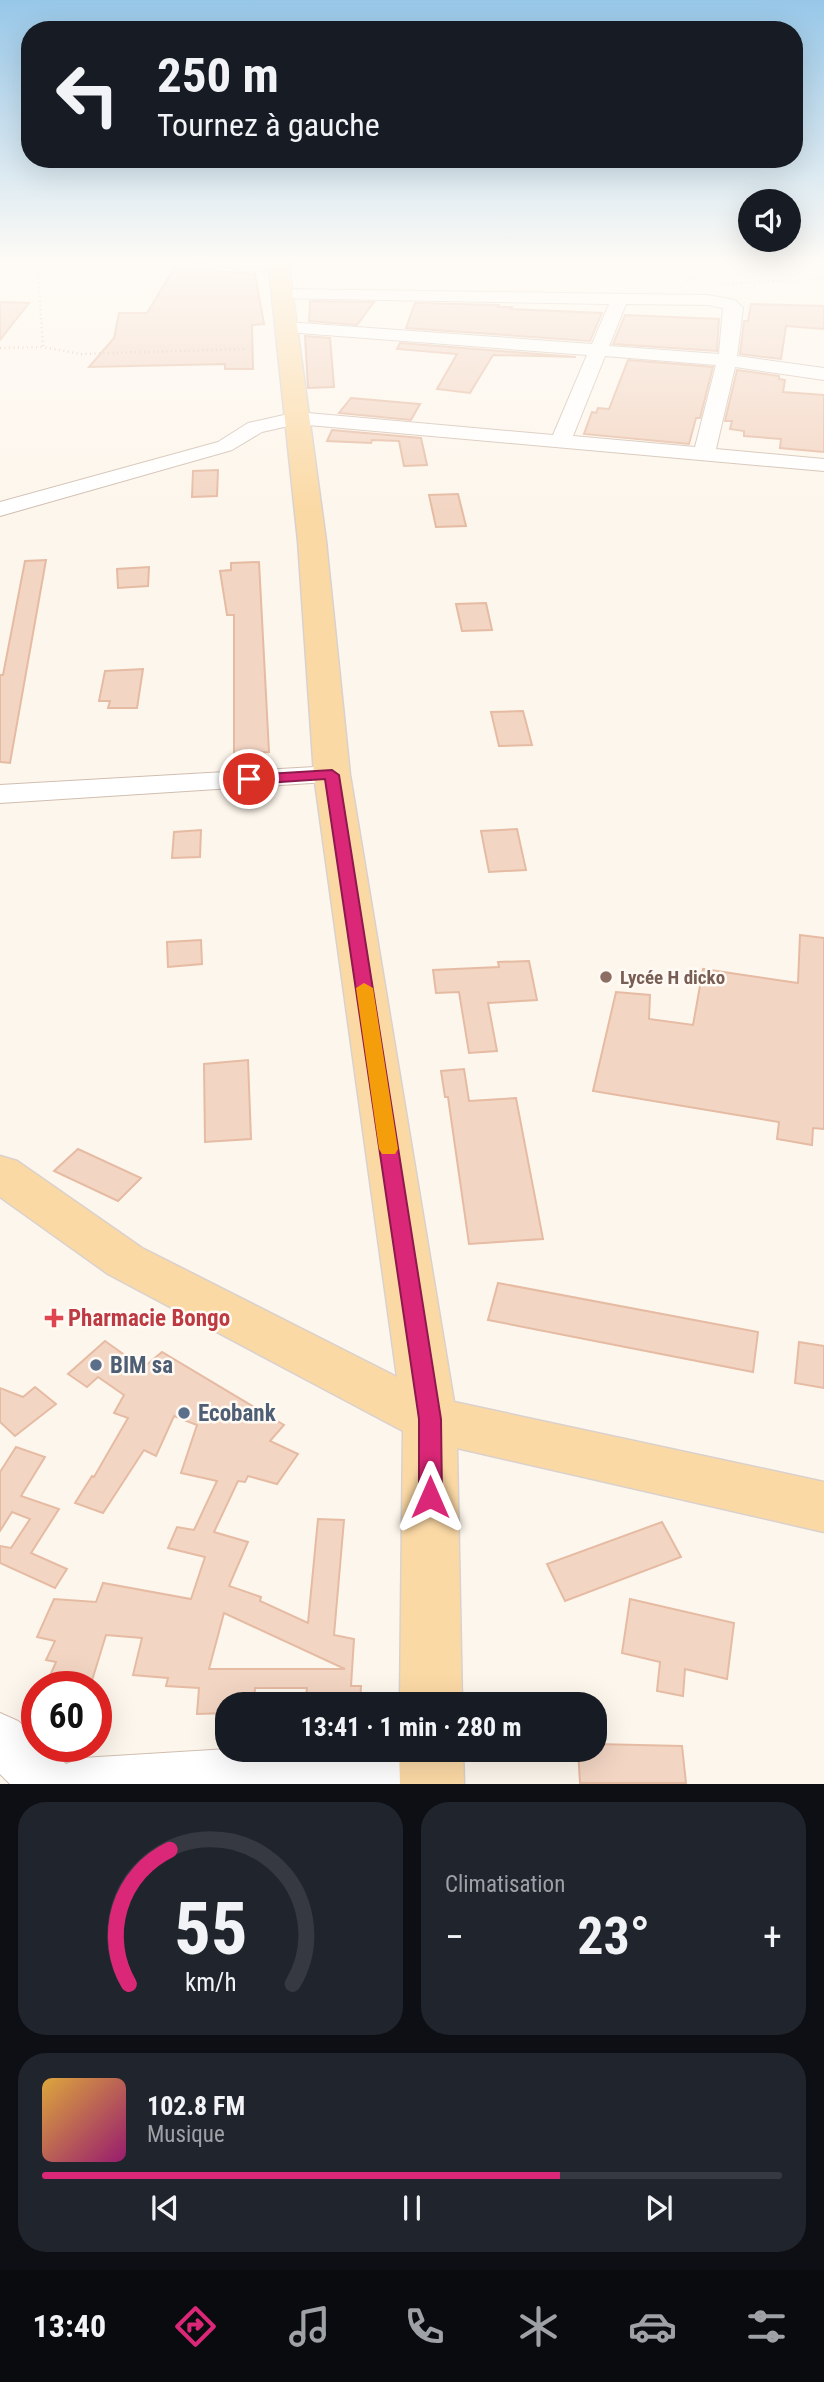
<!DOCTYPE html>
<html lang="fr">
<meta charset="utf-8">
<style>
:root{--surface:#171b24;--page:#20242c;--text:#f1f3f6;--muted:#9ea1a6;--line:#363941;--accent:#db2777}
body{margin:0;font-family:"Roboto Condensed",sans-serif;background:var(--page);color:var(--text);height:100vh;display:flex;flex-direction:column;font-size:26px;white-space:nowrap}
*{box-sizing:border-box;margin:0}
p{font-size:23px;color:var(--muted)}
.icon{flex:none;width:38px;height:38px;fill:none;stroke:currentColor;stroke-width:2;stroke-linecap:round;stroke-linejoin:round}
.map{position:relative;height:1784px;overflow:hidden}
.panel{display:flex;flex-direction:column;gap:18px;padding:18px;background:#0d0f14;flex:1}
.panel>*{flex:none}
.hud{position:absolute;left:21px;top:21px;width:782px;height:147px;border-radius:28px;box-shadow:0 7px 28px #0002;background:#171b24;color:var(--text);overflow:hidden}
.fabs{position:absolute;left:738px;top:189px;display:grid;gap:14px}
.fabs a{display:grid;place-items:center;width:63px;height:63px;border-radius:50%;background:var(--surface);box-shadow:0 7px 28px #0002;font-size:35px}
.speed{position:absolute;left:21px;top:1671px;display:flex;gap:14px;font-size:35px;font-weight:700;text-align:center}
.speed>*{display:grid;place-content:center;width:91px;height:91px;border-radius:50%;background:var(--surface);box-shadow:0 7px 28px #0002;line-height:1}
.speed .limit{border:10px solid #d22;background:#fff;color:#111}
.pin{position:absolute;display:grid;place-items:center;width:60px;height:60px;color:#fff;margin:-30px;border:4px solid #fff;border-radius:50%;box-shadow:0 2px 7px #0007}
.me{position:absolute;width:77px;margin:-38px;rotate:0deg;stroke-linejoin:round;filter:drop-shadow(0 0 5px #0008)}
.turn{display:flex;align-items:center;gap:24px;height:147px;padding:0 21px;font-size:32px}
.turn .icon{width:91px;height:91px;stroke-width:2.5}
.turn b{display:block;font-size:49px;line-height:60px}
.big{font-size:52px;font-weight:700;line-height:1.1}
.panel .tile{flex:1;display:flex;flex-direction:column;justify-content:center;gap:10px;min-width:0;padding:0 24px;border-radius:28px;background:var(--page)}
.panel .dial{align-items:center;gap:0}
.dial svg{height:182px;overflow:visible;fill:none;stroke:var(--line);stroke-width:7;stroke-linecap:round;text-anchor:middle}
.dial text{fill:var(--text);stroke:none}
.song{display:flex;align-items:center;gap:21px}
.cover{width:84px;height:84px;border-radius:10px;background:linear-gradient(135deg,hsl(40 70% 55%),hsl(320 70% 35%))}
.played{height:7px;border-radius:4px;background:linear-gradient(90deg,var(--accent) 70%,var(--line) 70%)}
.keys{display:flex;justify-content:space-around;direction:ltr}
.heat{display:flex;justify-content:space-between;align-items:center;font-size:38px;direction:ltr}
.panel .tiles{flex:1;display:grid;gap:18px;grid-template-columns:1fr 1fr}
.tile:last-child{grid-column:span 2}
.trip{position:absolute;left:215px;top:1692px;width:392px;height:70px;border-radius:28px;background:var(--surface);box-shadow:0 7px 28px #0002;font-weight:700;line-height:70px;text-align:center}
.dock{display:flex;height:112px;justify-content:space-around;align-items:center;background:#090b0e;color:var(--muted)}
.dock .icon{width:49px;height:49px}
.dock .on{color:var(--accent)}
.dock b{font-size:32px;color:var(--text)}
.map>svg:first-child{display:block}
.building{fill:#f3d5c3;stroke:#e6bba3;stroke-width:2;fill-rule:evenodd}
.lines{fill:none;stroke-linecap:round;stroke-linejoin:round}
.minor-casing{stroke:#d1beb0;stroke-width:2}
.major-casing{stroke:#dad1cd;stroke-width:3}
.path{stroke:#d9b8a5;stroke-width:2.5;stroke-dasharray:1 3.5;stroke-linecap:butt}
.minor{fill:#fff;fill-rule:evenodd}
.major{fill:#fbd9a5;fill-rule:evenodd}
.route{fill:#db2777;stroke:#8e194d;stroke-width:2}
.slow{fill:#f59e0b}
.education-dot{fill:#8d6e63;stroke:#fffaf3;stroke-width:2.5}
.health-dot{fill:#e0444e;stroke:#fffaf3;stroke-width:2.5}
.service-dot{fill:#5c6f8a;stroke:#fffaf3;stroke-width:2.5}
.labels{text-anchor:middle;stroke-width:5;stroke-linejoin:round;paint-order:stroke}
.education-label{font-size:19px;font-weight:bold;fill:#785e54;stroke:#fffaf3;text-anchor:start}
.near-health-label{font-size:23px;font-weight:bold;fill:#be3a42;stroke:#fffaf3;text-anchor:start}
.near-service-label{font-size:23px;font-weight:bold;fill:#4e5e75;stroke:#fffaf3;text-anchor:start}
</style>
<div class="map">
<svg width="824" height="1784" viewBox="0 0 824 1784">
<rect width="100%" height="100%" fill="#fdf6ec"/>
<g class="building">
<path d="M 175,267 L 255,274 L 264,324 L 252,325 L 253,369 L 225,369 L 225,364 L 89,367 L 114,338 L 119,313 L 147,313 Z"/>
<path d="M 310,301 L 374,302 L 357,325 L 309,321 Z"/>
<path d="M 0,302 L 29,303 L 0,340 Z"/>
<path d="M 415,303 L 499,305 L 498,307 L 512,307 L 511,309 L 602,313 L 590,341 L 406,328 Z"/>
<path d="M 751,304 L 824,306 L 824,329 L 786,326 L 781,359 L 740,354 L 744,321 L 748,321 Z"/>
<path d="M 625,315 L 719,319 L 717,351 L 613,344 Z"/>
<path d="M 305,336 L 330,338 L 334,387 L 308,388 Z"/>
<path d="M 400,343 L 576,357 L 493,355 L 470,393 L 437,389 L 457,354 L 397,349 Z"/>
<path d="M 628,360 L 713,367 L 700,418 L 696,418 L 689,444 L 584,434 L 592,412 L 596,413 L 598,408 L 609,409 Z"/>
<path d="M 737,370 L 779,376 L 779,379 L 785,380 L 783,392 L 824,395 L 824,452 L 780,448 L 781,439 L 744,436 L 744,431 L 730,429 L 732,421 L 725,421 Z"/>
<path d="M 351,398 L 420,404 L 411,420 L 339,413 Z"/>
<path d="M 332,430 L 421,438 L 427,465 L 404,466 L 399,441 L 372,440 L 371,443 L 327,441 Z"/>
<path d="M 218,470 L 217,496 L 192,497 L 193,471 Z"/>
<path d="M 458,494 L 466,526 L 436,527 L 429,495 Z"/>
<path d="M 46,560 L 10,763 L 0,762 L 0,675 L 3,675 L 25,561 Z"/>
<path d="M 259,562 L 269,752 L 234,754 L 234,615 L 227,615 L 220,571 L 231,570 L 231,563 Z"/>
<path d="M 149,567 L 148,586 L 118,588 L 117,569 Z"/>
<path d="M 486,603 L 492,630 L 462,631 L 456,604 Z"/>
<path d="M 143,669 L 137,708 L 108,708 L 110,701 L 99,701 L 105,671 Z"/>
<path d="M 523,711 L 532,745 L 499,746 L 491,712 Z"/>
<path d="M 517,829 L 526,870 L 489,872 L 481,831 Z"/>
<path d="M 201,830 L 200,857 L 172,858 L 174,832 Z"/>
<path d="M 800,935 L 824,938 L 824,1129 L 813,1128 L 812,1145 L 777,1139 L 779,1122 L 593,1091 L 616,992 L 650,995 L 649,1019 L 693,1025 L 703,969 L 798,983 Z"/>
<path d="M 201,940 L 202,964 L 168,967 L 167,942 Z"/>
<path d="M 529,961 L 537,1000 L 488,1003 L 497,1051 L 469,1053 L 459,992 L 436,993 L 433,970 L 499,967 L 498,962 Z"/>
<path d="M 248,1060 L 251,1139 L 205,1142 L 204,1064 Z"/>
<path d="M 464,1069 L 469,1101 L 516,1098 L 543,1239 L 469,1244 L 448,1097 L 445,1097 L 441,1071 Z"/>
<path d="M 78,1149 L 141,1178 L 118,1201 L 54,1171 Z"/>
<path d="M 498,1283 L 758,1332 L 753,1372 L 488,1320 Z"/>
<path d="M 105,1341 L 143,1368 L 162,1352 L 284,1425 L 270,1441 L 298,1454 L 277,1484 L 248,1476 L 245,1482 L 238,1481 L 214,1532 L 248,1542 L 229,1586 L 261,1597 L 260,1601 L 308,1623 L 318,1519 L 344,1520 L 334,1635 L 354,1639 L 351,1686 L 361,1686 L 360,1704 L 305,1704 L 307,1688 L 255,1688 L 254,1704 L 228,1704 L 228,1713 L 197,1714 L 199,1688 L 166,1686 L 168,1678 L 133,1675 L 142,1638 L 106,1635 L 90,1687 L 45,1687 L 56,1662 L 46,1660 L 55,1641 L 37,1637 L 54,1599 L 96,1602 L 103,1583 L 191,1599 L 205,1557 L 168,1548 L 177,1527 L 194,1530 L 217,1481 L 181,1473 L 197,1425 L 174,1416 L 156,1456 L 144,1450 L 103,1513 L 75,1503 L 92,1476 L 94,1477 L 128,1418 L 114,1413 L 124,1395 L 98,1377 L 87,1387 L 68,1374 ZM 224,1613 L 345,1669 L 209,1669 Z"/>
<path d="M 799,1342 L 824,1346 L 824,1388 L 795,1383 Z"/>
<path d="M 35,1387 L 56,1404 L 15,1436 L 0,1422 L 0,1388 L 23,1397 Z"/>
<path d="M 16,1447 L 45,1457 L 21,1496 L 59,1509 L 31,1553 L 67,1569 L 55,1588 L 0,1563 L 0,1546 L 11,1548 L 30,1519 L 12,1512 L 0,1531 L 0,1472 Z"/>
<path d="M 662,1522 L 681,1557 L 565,1601 L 547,1564 Z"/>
<path d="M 630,1599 L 734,1623 L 727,1679 L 685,1669 L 683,1696 L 657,1691 L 660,1662 L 622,1653 Z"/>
<path d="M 595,1744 L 682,1746 L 686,1783 L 580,1783 L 578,1750 L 595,1750 Z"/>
</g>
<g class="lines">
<g class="minor-casing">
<g id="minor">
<path d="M 196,260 L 261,260 L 285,263 L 287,267 L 279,272 L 204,265 Z"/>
<path d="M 283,289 L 708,295 L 735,300 L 743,308 L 737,356 L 824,368 L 824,380 L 735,367 L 716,449 L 824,459 L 824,471 L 297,424 L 262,432 L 232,450 L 0,516 L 0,502 L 218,442 L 248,423 L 297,412 L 553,435 L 587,355 L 286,332 L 277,327 L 286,322 L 592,344 L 609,304 L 277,298 L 274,294 L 277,290 ZM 626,304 L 708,305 L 723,308 L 719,354 L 609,346 ZM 605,356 L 716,365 L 695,447 L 573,436 Z"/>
<path d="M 332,766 L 342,769 L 346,775 L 342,781 L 0,803 L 0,785 Z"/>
<path d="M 0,1713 L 18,1721 L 37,1737 L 37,1746 L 47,1746 L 66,1764 L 82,1758 L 228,1749 L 452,1750 L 457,1762 L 450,1780 L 442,1784 L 10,1784 L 0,1774 Z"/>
</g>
</g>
<g class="major-casing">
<g id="major">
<path d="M 268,260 L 288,260 L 326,541 L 350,775 L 454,1402 L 824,1482 L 824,1532 L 457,1448 L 462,1704 L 400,1704 L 403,1431 L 108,1274 L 0,1197 L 0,1156 L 17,1161 L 142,1248 L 397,1377 L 314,775 L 298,541 Z"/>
<path d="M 399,1750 L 463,1750 L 464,1784 L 400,1784 Z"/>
</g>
</g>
<g class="path">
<path d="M 50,260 L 38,273 L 43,347 L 81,354 L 247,349"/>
<path d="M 686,282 L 733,260"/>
<path d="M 723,284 L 824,279"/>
<path d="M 0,348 L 43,347"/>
</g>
<use href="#minor" class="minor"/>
<use href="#major" class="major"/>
</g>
<linearGradient id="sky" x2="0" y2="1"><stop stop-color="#97c7e8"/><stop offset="0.51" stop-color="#fefbf6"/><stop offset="1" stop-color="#fefbf6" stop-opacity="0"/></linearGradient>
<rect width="824" height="510" fill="url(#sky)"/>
<path class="route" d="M 332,770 L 339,775 L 441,1419 L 442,1497 L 439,1504 L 430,1507 L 422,1504 L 419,1497 L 419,1419 L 325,779 L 249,784 L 241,779 L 249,775 Z"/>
<path class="slow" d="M 364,983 L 373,988 L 398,1149 L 395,1154 L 382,1154 L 379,1149 L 356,988 Z"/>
<circle class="education-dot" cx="606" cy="977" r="7"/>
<path class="health-dot" d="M50.5 1307.5h7v7h7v7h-7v7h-7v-7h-7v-7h7z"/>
<g class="service-dot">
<circle cx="96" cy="1365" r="7"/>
<circle cx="184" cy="1413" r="7"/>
</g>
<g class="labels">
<g class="education-label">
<text x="620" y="984">Lycée H dicko</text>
</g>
<g class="near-health-label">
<text x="68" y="1326">Pharmacie Bongo</text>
</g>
<g class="near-service-label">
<text x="110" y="1373">BIM sa</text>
<text x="198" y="1421">Ecobank</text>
</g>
</g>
</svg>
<div class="fabs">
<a><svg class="icon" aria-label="sound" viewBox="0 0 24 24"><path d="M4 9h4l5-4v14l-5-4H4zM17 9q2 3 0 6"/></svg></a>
</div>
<div class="speed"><div class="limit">60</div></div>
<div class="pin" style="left:249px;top:779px;background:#d93025"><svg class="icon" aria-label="arrive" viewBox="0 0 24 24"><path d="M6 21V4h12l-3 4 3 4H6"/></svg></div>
<svg class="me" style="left:430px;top:1497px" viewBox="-20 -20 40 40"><path d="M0-17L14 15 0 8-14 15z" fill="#db2777" stroke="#fff" stroke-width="4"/></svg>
<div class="trip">13:41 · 1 min · 280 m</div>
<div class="hud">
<div class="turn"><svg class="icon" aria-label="left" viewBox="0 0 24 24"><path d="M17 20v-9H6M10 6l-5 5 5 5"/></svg><div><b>250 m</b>Tournez à gauche</div></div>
</div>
</div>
<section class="panel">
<div class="tiles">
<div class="tile dial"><svg viewBox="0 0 100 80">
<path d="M14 69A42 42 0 1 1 86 69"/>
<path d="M14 69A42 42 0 0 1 32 10" stroke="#db2777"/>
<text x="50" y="56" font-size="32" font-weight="700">55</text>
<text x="50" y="72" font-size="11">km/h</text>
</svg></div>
<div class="tile"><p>Climatisation</p>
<div class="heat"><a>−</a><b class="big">23°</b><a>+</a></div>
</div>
<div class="tile">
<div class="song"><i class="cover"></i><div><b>102.8 FM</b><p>Musique</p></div></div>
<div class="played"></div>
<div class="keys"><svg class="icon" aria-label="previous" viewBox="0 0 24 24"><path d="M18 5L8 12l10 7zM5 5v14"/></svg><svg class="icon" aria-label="pause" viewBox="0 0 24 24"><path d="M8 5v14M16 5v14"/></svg><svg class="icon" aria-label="next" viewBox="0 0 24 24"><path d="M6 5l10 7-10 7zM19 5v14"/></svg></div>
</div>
</div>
</section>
<nav class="dock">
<b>13:40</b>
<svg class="icon on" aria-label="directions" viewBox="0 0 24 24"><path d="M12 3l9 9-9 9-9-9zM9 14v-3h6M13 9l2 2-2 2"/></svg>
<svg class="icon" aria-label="music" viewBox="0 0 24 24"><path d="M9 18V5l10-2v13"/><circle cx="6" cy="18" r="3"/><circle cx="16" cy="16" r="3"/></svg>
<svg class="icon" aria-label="phone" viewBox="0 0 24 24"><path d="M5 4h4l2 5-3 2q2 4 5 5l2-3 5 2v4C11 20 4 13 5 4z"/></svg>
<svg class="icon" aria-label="climate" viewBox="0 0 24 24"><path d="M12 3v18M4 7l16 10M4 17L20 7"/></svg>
<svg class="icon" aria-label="car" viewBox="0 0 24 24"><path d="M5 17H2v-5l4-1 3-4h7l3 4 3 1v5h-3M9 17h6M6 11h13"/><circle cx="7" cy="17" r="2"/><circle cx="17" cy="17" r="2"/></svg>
<svg class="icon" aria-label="filters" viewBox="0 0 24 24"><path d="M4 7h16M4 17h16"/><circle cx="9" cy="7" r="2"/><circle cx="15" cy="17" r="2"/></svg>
</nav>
